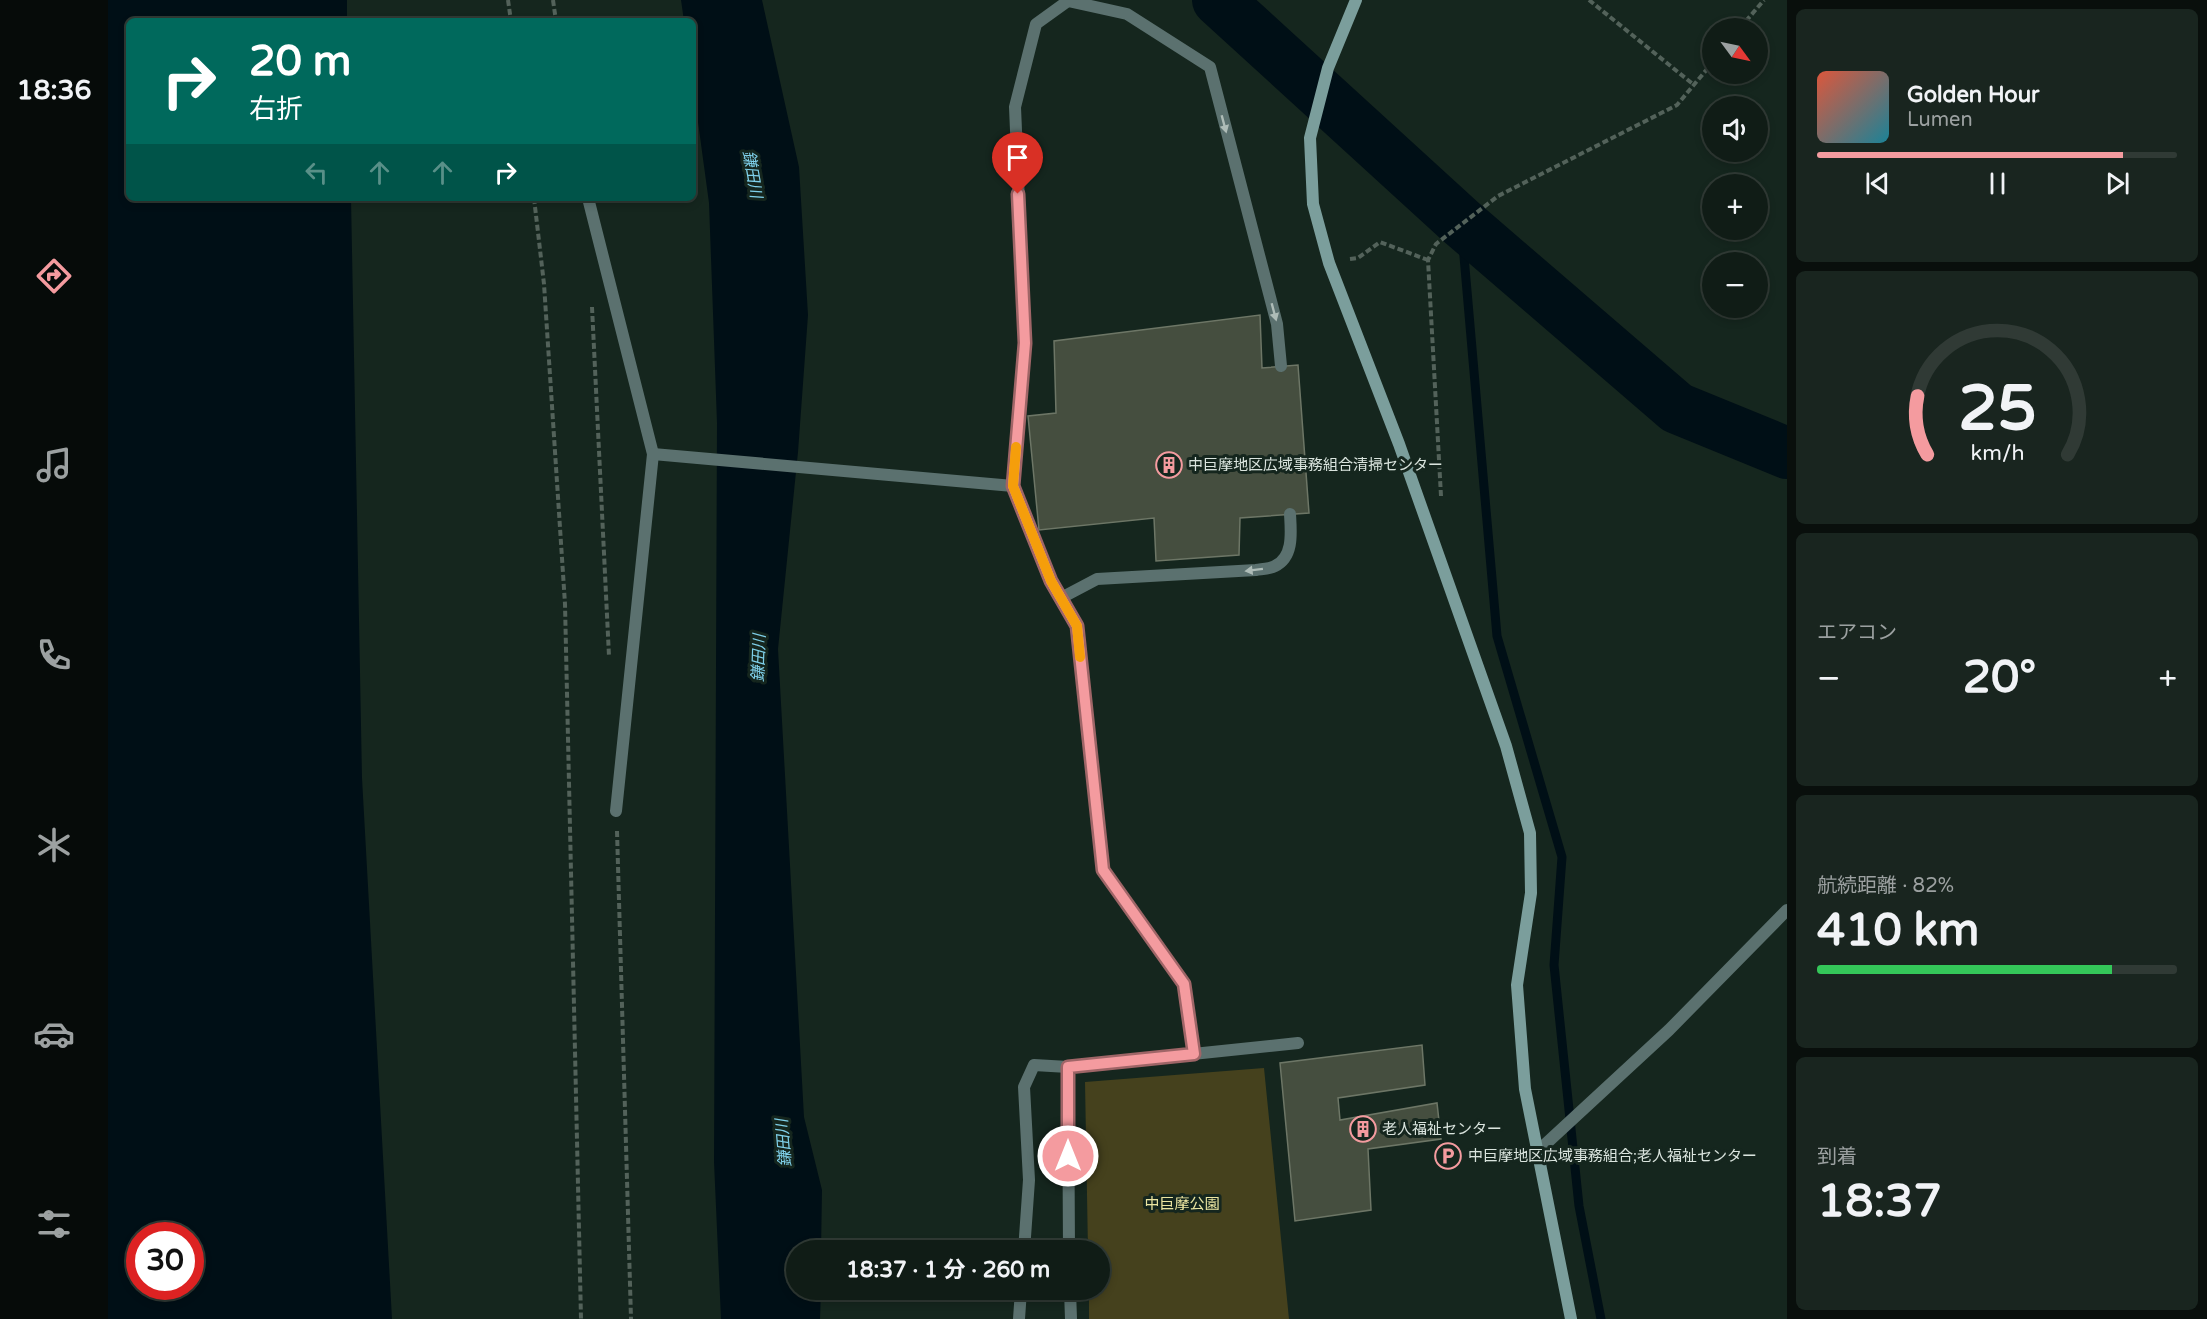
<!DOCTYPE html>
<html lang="ja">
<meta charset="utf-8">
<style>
:root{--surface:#101c16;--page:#19251f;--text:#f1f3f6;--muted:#9ca1a1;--line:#303a35;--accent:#f49b9f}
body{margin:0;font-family:"Varela Round","Noto Sans JP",sans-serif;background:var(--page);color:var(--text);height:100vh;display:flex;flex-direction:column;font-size:22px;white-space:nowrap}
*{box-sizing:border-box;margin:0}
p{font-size:20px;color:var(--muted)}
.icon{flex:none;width:33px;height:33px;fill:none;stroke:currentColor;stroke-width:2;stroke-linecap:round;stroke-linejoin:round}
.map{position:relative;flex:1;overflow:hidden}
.panel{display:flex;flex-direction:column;gap:9px;padding:9px;background:#090f0c;width:420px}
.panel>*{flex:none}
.hud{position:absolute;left:18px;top:18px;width:570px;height:183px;border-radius:9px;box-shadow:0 3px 9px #0003,0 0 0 2px var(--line);background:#00695c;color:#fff;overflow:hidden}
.needle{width:39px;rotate:123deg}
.tools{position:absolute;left:1594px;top:18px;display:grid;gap:12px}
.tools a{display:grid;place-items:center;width:66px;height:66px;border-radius:50%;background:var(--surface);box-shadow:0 3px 9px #0003,0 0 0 2px var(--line);font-size:30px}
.speed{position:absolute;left:18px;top:1222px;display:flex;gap:12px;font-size:30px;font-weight:700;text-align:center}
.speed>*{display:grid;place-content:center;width:78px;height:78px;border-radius:50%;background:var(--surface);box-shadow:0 3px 9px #0003,0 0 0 2px var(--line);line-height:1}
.speed .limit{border:9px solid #d22;background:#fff;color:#111}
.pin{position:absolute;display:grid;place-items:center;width:51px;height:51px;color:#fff;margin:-62px -26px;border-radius:50% 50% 50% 0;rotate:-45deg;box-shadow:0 0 6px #0007}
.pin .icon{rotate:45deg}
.me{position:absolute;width:66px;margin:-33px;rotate:0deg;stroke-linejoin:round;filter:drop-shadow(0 0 4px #0008)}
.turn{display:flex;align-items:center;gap:21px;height:126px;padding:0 24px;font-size:27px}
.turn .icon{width:78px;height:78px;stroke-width:2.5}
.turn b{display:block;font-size:42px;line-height:51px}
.lanes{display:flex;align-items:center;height:57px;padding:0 24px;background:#0003;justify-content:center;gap:30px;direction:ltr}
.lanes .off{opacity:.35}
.big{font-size:45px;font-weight:700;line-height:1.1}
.panel .card{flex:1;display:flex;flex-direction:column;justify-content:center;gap:9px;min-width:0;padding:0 21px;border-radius:9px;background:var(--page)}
.panel .dial{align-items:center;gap:0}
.dial svg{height:156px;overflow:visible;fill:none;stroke:var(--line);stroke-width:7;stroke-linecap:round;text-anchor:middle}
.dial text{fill:var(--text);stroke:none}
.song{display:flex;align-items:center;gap:18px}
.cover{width:72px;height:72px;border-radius:9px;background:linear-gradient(135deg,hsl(10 70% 55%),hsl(190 70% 35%))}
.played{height:6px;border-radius:3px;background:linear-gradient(90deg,var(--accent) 85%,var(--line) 85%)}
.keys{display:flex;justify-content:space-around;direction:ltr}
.heat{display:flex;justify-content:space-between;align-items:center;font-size:33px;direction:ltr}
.charge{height:9px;border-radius:4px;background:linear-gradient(90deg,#34c759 82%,var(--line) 0)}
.trip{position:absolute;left:678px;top:1240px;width:324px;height:60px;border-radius:30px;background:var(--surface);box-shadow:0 3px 9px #0003,0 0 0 2px var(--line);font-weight:700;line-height:60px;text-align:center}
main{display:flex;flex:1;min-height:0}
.tab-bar{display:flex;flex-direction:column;width:108px;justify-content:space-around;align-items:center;background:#060b09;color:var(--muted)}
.tab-bar .icon{width:42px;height:42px}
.tab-bar .on{color:var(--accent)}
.tab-bar b{font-size:27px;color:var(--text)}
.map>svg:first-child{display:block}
.green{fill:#45411d}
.water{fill:#000f16;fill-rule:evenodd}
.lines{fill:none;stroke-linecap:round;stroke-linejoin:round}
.stream{stroke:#000f16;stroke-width:9}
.river{stroke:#000f16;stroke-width:52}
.building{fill:#454e3f;stroke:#6d7666;stroke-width:1.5}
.path{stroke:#53625a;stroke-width:4;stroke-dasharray:6 3;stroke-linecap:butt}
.lane{stroke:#5b716f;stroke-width:12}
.street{stroke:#5b716f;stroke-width:12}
.secondary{stroke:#7b9e9c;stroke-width:12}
.oneway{fill:#aebcb7}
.route-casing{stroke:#9f6567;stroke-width:15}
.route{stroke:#f49b9f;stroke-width:10}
.slow{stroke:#f59e0b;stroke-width:10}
.labels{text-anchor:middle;stroke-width:6;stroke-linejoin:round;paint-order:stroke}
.poi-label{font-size:15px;fill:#dae4de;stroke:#15261e;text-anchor:start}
.park-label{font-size:15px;fill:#ebe5a1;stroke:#15261e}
.water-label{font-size:16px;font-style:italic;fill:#7fd0ea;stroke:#15261e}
</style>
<main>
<nav class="tab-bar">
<b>18:36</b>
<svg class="icon on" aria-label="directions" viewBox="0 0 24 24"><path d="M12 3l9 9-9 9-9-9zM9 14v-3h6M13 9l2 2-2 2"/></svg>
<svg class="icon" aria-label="music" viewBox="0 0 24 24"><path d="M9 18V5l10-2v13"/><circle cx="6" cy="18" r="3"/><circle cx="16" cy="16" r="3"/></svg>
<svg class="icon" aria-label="phone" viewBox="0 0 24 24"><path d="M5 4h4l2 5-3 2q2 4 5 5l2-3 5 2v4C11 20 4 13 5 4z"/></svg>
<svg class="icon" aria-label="climate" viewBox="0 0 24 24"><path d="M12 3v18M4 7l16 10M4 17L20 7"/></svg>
<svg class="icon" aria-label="car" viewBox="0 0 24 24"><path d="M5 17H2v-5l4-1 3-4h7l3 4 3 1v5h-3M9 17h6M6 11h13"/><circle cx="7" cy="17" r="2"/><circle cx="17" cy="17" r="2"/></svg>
<svg class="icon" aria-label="filters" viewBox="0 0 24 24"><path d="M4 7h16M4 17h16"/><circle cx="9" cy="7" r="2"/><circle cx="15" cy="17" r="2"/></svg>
</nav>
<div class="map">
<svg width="1679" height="1319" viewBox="0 0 1679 1319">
<rect width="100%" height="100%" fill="#15261e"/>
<path class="green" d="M 1156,1068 L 1181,1319 L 981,1319 L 981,1290 L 992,1290 L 992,1251 L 980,1251 L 977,1082 Z"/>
<g class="water">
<path d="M 0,0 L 239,0 L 239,21 L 21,21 L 21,198 L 243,198 L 254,778 L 284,1319 L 0,1319 ZM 32,1236 L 82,1236 L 82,1287 L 32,1287 Z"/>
<path d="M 573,0 L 654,0 L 691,167 L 700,315 L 690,452 L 670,649 L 696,1117 L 714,1190 L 713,1251 L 688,1251 L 688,1290 L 713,1290 L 712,1319 L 613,1319 L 606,1162 L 609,423 L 601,203 L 585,85 L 585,21 L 576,21 Z"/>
</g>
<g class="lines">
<path class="stream" d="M 1353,222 L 1389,636 L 1454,857 L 1446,965 L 1471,1206 L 1493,1319"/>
<path class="river" d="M 1110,0 L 1353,222 L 1569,408 L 1679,453"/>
</g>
<g class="building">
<path d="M 1152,315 L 1154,368 L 1190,365 L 1201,513 L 1132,518 L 1131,555 L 1048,561 L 1046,518 L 931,530 L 920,416 L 948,413 L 946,341 Z"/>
<path d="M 1314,1045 L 1317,1085 L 1230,1098 L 1232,1120 L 1329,1103 L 1333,1139 L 1260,1149 L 1263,1210 L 1187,1221 L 1172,1063 Z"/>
</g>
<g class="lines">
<g class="path">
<path d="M 400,0 L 403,21"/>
<path d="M 445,0 L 448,21"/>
<path d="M 1481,0 L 1586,85"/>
<path d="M 1632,28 L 1656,0"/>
<path d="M 426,198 L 436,284 L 457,604 L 473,1319"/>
<path d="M 1242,259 L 1250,258 L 1272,242 L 1320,260"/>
<path d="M 484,307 L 501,656"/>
<path d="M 1333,496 L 1320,260 L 1328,244 L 1390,196 L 1569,105 L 1605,62"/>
<path d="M 509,831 L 523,1319"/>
</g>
<g class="lane">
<path d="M 480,198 L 545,454 L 508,811"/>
<path d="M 545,454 L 905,486"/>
<path d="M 953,598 L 989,579 L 1148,570 C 1154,569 1162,569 1167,566 C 1186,557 1183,532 1182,514"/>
<path d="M 1086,1054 L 1076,984 L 995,870 L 969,625 L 943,581 L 905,486 L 917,343 L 907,107 L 928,24 L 960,1 L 1019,14 L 1102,67 L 1169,324 L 1173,366"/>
<path d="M 916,1251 L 921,1180 L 916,1087 L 926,1065 L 960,1067"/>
<path d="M 911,1319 L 913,1290"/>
</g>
<g class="street">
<path d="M 1430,1151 L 1561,1030 L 1679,910"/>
<path d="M 961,1251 L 960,1067 L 1190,1043"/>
<path d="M 962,1290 L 963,1319"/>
</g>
<path class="secondary" d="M 1248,0 L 1220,68 L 1202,138 L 1205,204 L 1221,263 L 1291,444 L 1398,746 L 1422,833 L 1423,893 L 1409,985 L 1417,1089 L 1463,1319"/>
</g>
<defs><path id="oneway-solid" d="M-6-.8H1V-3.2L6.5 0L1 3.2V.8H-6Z" transform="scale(1.5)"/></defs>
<g class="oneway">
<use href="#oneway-solid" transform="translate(1116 124) rotate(75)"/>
<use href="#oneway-solid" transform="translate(1166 312) rotate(75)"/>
<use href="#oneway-solid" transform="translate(1146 570) rotate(173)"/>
</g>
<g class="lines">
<g class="route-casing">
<path id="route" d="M 910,194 L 917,343 L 905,486 L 943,581 L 969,626 L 995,870 L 1076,984 L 1086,1054 L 960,1067 L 960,1156"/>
</g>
<use href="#route" class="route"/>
<path class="slow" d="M 908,447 L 905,486 L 943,581 L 969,626 L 972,657"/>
</g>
<defs>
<g id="building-ring" transform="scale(1.35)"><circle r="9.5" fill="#15261e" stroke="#f49b9f" stroke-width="1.5"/><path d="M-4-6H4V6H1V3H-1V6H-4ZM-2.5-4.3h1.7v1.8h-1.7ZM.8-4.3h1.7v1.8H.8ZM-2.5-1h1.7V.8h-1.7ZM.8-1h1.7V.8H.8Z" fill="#f49b9f"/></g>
<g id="parking-ring" transform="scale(1.35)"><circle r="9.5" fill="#15261e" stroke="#f49b9f" stroke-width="1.5"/><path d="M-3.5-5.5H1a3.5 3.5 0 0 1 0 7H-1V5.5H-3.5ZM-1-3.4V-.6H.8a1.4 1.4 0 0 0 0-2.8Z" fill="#f49b9f"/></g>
</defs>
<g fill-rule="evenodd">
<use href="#building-ring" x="1061" y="465"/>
<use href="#building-ring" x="1255" y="1129"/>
<use href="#parking-ring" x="1340" y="1156"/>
</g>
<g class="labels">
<g class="poi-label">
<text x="1080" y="470">中巨摩地区広域事務組合清掃センター</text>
<text x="1274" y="1134">老人福祉センター</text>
<text x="1360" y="1161">中巨摩地区広域事務組合;老人福祉センター</text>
</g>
<g class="park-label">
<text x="1074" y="1209">中巨摩公園</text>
</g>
<g class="water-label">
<text transform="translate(645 174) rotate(80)" y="6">鎌田川</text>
<text transform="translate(650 658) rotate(-88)" y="6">鎌田川</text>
<text transform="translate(675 1143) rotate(-95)" y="6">鎌田川</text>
</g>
</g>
</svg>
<div class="tools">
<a><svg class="needle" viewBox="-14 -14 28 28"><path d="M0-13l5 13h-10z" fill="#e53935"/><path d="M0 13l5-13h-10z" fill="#9ca1a1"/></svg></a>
<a><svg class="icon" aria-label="sound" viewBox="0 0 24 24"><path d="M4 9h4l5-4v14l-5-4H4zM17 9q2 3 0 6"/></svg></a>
<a>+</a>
<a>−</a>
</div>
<div class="speed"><div class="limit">30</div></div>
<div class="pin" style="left:910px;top:194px;background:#d93025"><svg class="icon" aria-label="arrive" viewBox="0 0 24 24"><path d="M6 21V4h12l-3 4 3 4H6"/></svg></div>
<svg class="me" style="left:960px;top:1156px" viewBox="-20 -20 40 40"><circle r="17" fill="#f49b9f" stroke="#fff" stroke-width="3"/><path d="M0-11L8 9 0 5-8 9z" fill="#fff"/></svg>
<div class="trip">18:37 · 1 分 · 260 m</div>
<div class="hud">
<div class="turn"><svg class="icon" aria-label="right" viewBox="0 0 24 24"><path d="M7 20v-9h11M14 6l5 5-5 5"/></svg><div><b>20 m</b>右折</div></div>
<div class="lanes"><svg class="icon off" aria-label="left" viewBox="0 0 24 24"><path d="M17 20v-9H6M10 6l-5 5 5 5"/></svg><svg class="icon off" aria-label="ahead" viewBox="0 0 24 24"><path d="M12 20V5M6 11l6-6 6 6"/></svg><svg class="icon off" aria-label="ahead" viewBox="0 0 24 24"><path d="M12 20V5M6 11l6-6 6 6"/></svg><svg class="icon" aria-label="right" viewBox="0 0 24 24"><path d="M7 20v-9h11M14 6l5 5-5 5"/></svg></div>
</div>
</div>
<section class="panel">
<div class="card">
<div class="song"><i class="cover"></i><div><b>Golden Hour</b><p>Lumen</p></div></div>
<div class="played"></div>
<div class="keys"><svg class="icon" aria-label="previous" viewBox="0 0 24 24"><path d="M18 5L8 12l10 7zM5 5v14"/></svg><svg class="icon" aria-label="pause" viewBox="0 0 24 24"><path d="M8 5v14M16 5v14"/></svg><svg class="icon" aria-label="next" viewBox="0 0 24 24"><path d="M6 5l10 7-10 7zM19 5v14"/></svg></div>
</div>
<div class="card dial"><svg viewBox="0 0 100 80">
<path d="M14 69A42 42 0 1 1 86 69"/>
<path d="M14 69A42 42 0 0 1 9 39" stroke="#f49b9f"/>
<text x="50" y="56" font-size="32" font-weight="700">25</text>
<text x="50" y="72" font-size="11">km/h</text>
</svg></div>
<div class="card"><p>エアコン</p>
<div class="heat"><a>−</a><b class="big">20°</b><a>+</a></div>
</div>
<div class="card"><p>航続距離 · 82%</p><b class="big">410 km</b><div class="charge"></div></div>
<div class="card"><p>到着</p><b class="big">18:37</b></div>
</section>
</main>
